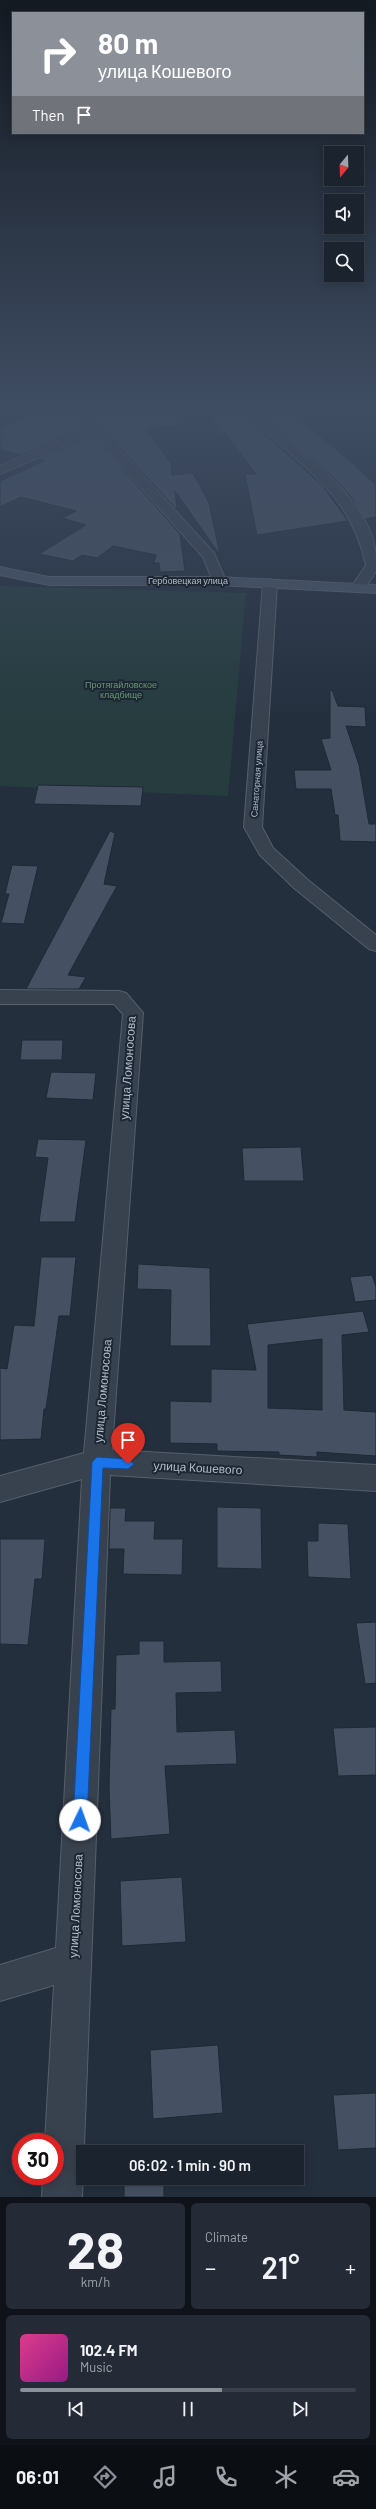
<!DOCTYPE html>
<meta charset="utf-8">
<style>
:root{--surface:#1b232e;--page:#242b36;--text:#f1f3f6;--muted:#a0a4aa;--line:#39404a;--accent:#8c9099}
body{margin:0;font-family:Barlow,sans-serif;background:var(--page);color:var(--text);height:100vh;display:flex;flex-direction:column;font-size:15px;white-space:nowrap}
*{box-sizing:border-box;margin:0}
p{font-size:13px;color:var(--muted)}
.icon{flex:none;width:22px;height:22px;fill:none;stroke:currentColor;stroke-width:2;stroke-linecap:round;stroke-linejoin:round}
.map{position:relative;height:2197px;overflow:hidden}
.side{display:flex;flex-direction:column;gap:6px;padding:6px;background:#0f1319;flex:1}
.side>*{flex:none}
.banner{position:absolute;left:12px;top:12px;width:352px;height:122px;border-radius:0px;box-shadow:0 2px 10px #0003,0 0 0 1px var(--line);background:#8c9099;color:#fff;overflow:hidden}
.needle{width:26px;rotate:199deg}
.controls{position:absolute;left:324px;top:146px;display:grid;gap:8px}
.controls a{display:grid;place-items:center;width:40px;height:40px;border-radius:0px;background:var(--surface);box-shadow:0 2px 10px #0003,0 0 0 1px var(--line);font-size:20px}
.speed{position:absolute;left:12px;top:2133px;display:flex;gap:8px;font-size:20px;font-weight:700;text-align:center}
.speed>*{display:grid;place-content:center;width:52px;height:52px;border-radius:50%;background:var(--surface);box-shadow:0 2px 10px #0003,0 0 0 1px var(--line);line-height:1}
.speed .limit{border:6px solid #d22;background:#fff;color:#111}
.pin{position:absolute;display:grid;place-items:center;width:34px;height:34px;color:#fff;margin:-41px -17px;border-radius:50% 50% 50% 0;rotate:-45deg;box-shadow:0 0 4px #0007}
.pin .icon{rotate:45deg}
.me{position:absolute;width:44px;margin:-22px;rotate:3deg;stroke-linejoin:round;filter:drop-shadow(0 0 3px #0008)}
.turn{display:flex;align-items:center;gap:14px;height:84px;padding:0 20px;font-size:18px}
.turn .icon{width:52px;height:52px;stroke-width:2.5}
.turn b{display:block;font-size:28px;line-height:34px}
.then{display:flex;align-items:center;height:38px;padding:0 20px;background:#0003;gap:8px;font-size:15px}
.big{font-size:30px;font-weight:600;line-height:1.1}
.side .widget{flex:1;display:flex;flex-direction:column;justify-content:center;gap:6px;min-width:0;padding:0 14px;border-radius:6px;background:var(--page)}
.side .dial{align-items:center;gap:0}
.dial b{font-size:52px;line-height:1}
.song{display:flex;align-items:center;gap:12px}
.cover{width:48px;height:48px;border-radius:6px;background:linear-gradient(135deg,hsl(330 70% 55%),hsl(310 70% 35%))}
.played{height:4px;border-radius:2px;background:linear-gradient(90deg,var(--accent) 60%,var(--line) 60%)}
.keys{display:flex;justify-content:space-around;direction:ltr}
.heat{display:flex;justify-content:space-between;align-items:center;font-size:22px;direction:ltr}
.side .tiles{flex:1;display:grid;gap:6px;grid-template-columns:1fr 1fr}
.widget:last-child{grid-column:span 2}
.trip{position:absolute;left:76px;top:2145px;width:228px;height:40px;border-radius:0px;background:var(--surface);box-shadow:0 2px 10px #0003,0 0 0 1px var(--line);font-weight:600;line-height:40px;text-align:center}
.dock{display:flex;height:64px;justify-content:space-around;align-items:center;background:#0b0e12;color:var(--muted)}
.dock .icon{width:28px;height:28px}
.dock .current{color:var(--accent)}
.dock b{font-size:18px;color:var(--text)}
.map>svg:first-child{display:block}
.green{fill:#263c3f}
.building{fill:#455162;stroke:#1f2835;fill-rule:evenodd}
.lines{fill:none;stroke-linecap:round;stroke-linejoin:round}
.street-casing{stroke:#565f6c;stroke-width:2}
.secondary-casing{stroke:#565f6c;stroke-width:2}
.street{fill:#38414e;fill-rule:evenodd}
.secondary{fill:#465061;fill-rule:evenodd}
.route{fill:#1a73e8;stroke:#114b97}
.labels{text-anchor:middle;stroke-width:4;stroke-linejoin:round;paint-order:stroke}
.far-street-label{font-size:9px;fill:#b4bcc9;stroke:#1d2633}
.far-park-label{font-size:9px;fill:#6b9a76;stroke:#1d2633}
.near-street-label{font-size:12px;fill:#b4bcc9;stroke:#1d2633}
</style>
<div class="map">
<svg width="376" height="2197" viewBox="0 0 376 2197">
<rect width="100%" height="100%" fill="#242f3e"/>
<path class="green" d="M 0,586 L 246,593 L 228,796 L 0,786 Z"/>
<g class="building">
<path d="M 34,411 L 72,411 L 85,427 L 21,455 L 0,450 L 0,430 Z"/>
<path d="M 86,411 L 178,411 L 178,426 L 145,428 L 171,463 L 172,475 L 193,473 L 209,503 L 220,555 L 175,491 L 177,510 Z"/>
<path d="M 212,411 L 244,411 L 255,426 L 322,485 L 348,521 L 257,535 L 245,474 L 256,474 L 225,433 L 220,434 L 205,414 L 214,413 Z"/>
<path d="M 258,411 L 288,411 L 293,413 L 353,464 L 376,485 L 376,517 L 365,519 L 350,495 L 332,476 Z"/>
<path d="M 93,436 L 180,534 L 185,571 L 160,572 L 159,563 L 154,563 L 156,555 L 113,546 L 97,558 L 82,555 L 73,561 L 39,554 L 86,525 L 62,518 L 76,511 L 21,497 L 0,507 L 0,481 L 44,461 L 38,459 Z"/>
<path d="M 332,690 L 338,706 L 365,707 L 366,727 L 346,726 L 359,765 L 369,824 L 376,824 L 376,842 L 340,841 L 338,815 L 335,815 L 331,789 L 296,789 L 294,770 L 331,770 L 321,739 L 330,738 L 330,691 Z"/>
<path d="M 38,785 L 143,787 L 141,806 L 34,804 Z"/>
<path d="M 110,831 L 115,833 L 104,884 L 117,886 L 68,975 L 86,977 L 79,989 L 26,989 Z"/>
<path d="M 12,865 L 38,866 L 24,924 L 1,923 L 9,894 L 5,894 Z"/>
<path d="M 22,1040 L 63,1040 L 62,1060 L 20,1060 Z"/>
<path d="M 51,1072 L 96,1073 L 93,1100 L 46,1098 Z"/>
<path d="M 38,1139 L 86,1140 L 75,1222 L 39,1222 L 48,1158 L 35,1157 Z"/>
<path d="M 301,1147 L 304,1181 L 244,1181 L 242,1148 Z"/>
<path d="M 41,1257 L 76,1257 L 70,1316 L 59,1316 L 46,1409 L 44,1409 L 41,1439 L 0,1440 L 0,1368 L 7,1369 L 14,1325 L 34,1326 Z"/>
<path d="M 138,1264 L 210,1268 L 211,1346 L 170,1346 L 171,1290 L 137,1289 Z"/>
<path d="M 372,1275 L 376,1287 L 376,1300 L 355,1302 L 350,1277 Z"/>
<path d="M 363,1311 L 369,1332 L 342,1335 L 344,1410 L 376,1412 L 376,1456 L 317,1452 L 317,1457 L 279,1455 L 279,1452 L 217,1451 L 217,1444 L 170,1443 L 170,1401 L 211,1402 L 211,1369 L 256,1370 L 247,1324 ZM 322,1339 L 322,1410 L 268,1408 L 268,1345 Z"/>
<path d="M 217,1507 L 261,1508 L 262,1569 L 217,1568 Z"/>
<path d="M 110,1508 L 126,1508 L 125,1521 L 155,1521 L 154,1539 L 183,1539 L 182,1575 L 123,1574 L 124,1549 L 109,1549 Z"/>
<path d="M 318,1523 L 348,1524 L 351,1579 L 308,1577 L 307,1541 L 318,1541 Z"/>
<path d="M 0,1539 L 45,1539 L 42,1579 L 35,1579 L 28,1645 L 0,1644 Z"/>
<path d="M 376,1622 L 376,1683 L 365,1684 L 356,1623 Z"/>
<path d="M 139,1641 L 164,1641 L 164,1662 L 221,1661 L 222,1692 L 176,1693 L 177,1732 L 235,1730 L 237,1764 L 165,1766 L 170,1834 L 111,1839 L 109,1788 L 111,1709 L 115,1709 L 116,1655 L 139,1654 Z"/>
<path d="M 376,1727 L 376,1775 L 338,1776 L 333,1728 Z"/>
<path d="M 182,1877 L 186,1942 L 122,1946 L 120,1881 Z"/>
<path d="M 218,2045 L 223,2113 L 153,2119 L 150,2050 Z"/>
<path d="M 376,2093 L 376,2148 L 338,2150 L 333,2095 Z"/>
<path d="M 163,2147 L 163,2152 L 124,2152 L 124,2149 Z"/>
<rect x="124" y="2178" width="40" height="19"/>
</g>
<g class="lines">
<g class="street-casing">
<g id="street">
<path d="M 73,411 L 84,411 L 214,553 L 226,581 L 224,584 L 214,584 L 203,557 L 93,434 L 0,474 L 0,466 L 87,428 Z"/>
<path d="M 245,411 L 256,411 C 295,447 376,501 376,559 C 376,563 376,568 376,571 C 373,577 367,584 364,589 L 359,590 L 352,586 L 366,565 C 353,507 323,482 280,444 C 269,434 252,424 245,411 Z"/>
<path d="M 270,579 L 277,583 L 262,827 L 273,848 L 308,880 L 376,935 L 376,951 L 369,949 L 294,888 L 260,855 L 244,827 L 263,583 Z"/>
<path d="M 0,990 L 119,991 L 126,993 L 143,1013 L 112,1450 L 376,1465 L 376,1491 L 110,1475 L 82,2197 L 42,2197 L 43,2176 L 55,2176 L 55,2142 L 45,2142 L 54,1985 L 0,2001 L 0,1965 L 56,1948 L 82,1479 L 0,1502 L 0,1476 L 84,1453 L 123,1014 L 114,1004 L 0,1004 Z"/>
</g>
</g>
<g class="secondary-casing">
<path id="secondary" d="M 0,567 L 49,577 L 219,577 L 376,585 L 376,593 L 219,585 L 49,585 L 0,575 Z"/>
</g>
<use href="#street" class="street"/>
<use href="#secondary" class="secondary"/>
</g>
<linearGradient id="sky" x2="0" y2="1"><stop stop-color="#141a22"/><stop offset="0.57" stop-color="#3f4d63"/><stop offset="1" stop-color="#3f4d63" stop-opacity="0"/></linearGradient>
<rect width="376" height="718" fill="url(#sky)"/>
<path class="route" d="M 97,1457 L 128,1459 L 134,1464 L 128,1469 L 103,1468 L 87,1820 L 85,1825 L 80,1827 L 75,1825 L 73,1820 L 92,1462 Z"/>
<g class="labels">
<g class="far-street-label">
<text x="188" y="584">Гербовецкая улица</text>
<text transform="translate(257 779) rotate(-86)" y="3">Санаторная улица</text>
</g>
<g class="far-park-label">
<text x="121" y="688">Протягайловское<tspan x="121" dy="10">кладбище</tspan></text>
</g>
<g class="near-street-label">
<text transform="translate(128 1068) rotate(-86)" y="4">улица Ломоносова</text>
<text transform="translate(103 1391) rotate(-85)" y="4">улица Ломоносова</text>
<text transform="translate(198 1468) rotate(3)" y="4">улица Кошевого</text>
<text transform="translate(76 1906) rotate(-87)" y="4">улица Ломоносова</text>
</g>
</g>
</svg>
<div class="controls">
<a><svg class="needle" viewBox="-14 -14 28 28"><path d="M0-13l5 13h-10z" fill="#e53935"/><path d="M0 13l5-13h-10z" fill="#a0a4aa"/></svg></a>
<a><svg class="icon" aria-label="sound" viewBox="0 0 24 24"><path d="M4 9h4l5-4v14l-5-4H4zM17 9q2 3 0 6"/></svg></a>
<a><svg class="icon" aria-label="search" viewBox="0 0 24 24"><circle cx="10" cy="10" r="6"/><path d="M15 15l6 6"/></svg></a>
</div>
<div class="speed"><div class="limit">30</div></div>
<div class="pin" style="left:128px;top:1464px;background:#d93025"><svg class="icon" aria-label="arrive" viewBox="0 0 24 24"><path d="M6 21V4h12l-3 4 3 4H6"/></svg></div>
<svg class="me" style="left:80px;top:1820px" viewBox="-20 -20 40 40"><circle r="19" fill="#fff"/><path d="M0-13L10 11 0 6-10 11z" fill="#1a73e8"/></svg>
<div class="trip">06:02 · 1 min · 90 m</div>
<div class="banner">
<div class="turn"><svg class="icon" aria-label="right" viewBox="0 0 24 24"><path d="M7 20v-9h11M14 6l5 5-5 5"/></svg><div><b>80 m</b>улица Кошевого</div></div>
<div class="then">Then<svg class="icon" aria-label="arrive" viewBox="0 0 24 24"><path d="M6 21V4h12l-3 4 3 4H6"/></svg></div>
</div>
</div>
<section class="side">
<div class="tiles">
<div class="widget dial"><b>28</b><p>km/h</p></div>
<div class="widget"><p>Climate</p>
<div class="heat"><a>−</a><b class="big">21°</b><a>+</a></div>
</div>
<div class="widget">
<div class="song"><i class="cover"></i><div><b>102.4 FM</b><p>Music</p></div></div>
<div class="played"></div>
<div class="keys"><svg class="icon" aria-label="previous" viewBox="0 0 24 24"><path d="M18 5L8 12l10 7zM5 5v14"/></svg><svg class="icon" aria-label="pause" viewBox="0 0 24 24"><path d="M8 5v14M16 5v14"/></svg><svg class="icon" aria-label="next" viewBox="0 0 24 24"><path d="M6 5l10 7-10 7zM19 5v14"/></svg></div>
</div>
</div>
</section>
<nav class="dock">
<b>06:01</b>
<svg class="icon current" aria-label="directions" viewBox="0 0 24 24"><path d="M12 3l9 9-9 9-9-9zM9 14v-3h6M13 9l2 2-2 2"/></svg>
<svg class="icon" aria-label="music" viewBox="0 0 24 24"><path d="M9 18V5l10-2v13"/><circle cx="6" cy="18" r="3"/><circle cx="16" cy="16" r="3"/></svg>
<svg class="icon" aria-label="phone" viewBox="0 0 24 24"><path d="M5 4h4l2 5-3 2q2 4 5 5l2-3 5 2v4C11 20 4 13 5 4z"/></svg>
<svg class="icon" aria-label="climate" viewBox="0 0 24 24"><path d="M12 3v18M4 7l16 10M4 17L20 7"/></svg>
<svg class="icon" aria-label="car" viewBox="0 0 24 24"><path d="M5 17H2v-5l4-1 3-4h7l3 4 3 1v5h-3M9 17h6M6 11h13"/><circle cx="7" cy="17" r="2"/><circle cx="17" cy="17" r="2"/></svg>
</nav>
